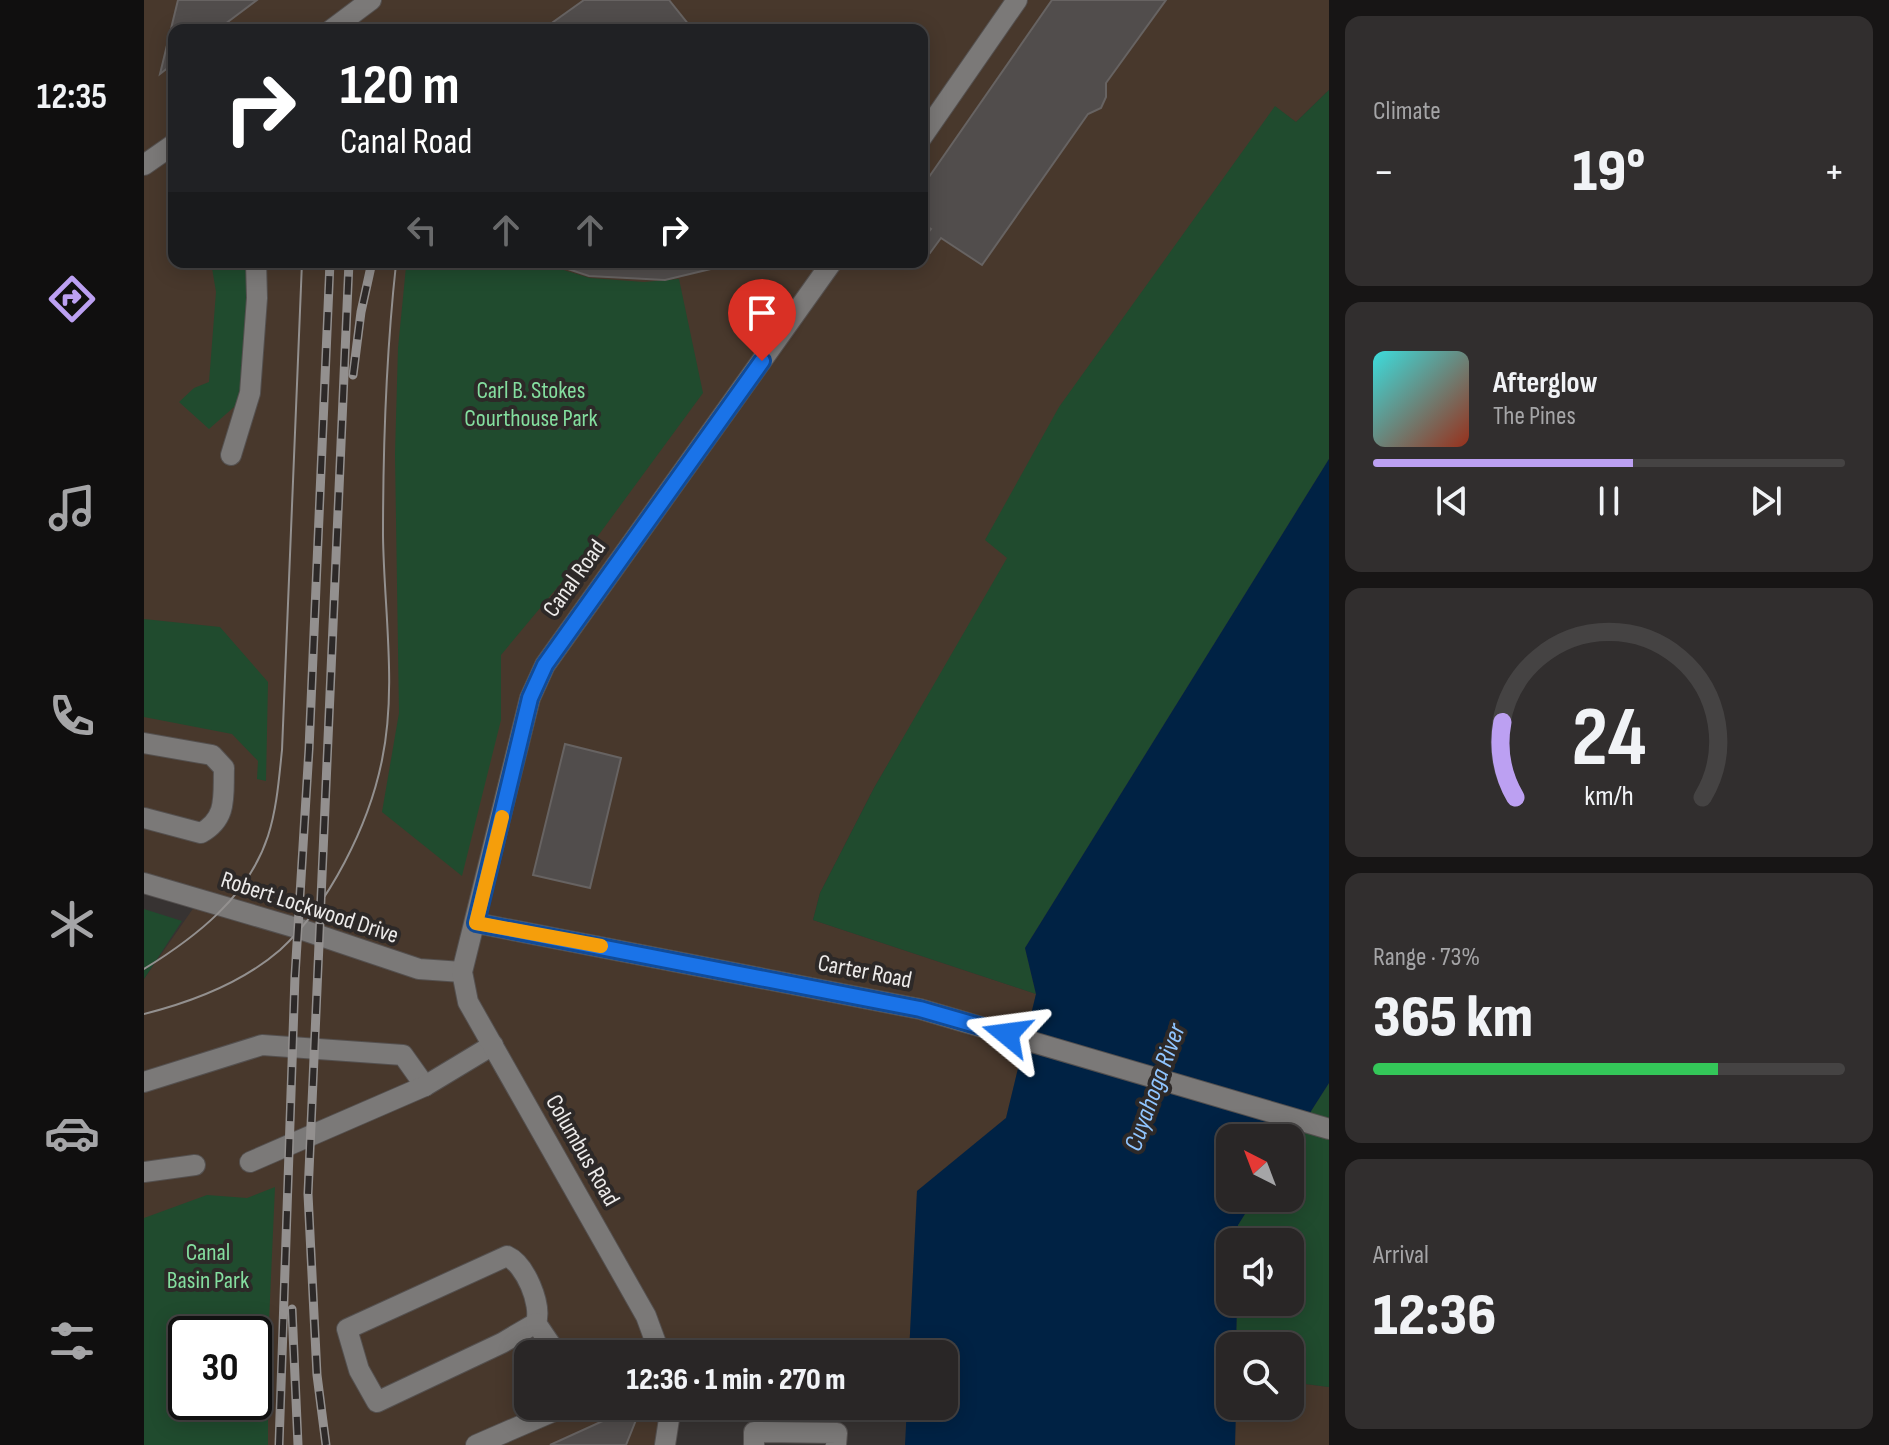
<!DOCTYPE html>
<meta charset="utf-8">
<style>
:root{--surface:#292626;--page:#312e2e;--text:#f1f3f6;--muted:#a5a5a7;--line:#454343;--accent:#bca0f2}
body{margin:0;font-family:"Sofia Sans Condensed",sans-serif;background:var(--page);color:var(--text);height:100vh;display:flex;flex-direction:column;font-size:30px;white-space:nowrap}
*{box-sizing:border-box;margin:0}
p{font-size:26px;color:var(--muted)}
.icon{flex:none;width:44px;height:44px;fill:none;stroke:currentColor;stroke-width:2;stroke-linecap:round;stroke-linejoin:round}
.map{position:relative;flex:1;overflow:hidden}
.sheet{display:flex;flex-direction:column;gap:16px;padding:16px;background:#171515;width:560px}
.sheet>*{flex:none}
.banner{position:absolute;left:24px;top:24px;width:760px;height:244px;border-radius:16px;box-shadow:0 4px 20px #0003,0 0 0 2px var(--line);background:#202124;color:#fff;overflow:hidden}
.needle{width:52px;rotate:318deg}
.fabs{position:absolute;left:1072px;top:1124px;display:grid;gap:16px}
.fabs a{display:grid;place-items:center;width:88px;height:88px;border-radius:16px;background:var(--surface);box-shadow:0 4px 20px #0003,0 0 0 2px var(--line);font-size:40px}
.speed{position:absolute;left:24px;top:1316px;display:flex;gap:16px;font-size:40px;font-weight:700;text-align:center}
.speed>*{display:grid;place-content:center;width:104px;height:104px;border-radius:50%;background:var(--surface);box-shadow:0 4px 20px #0003,0 0 0 2px var(--line);line-height:1}
.speed .limit{border:4px solid #111;border-radius:12px;background:#fff;color:#111}
.pin{position:absolute;display:grid;place-items:center;width:68px;height:68px;color:#fff;margin:-82px -34px;border-radius:50% 50% 50% 0;rotate:-45deg;box-shadow:0 0 8px #0007}
.pin .icon{rotate:45deg}
.me{position:absolute;width:88px;margin:-44px;rotate:286deg;stroke-linejoin:round;filter:drop-shadow(0 0 6px #0008)}
.turn{display:flex;align-items:center;gap:28px;height:168px;padding:0 40px;font-size:36px}
.turn .icon{width:104px;height:104px;stroke-width:2.5}
.turn b{display:block;font-size:56px;line-height:68px}
.lanes{display:flex;align-items:center;height:76px;padding:0 40px;background:#0003;justify-content:center;gap:40px;direction:ltr}
.lanes .off{opacity:.35}
.big{font-size:60px;font-weight:800;line-height:1.1}
.sheet .card{flex:1;display:flex;flex-direction:column;justify-content:center;gap:12px;min-width:0;padding:0 28px;border-radius:16px;background:var(--page)}
.sheet .dial{align-items:center;gap:0}
.dial svg{height:208px;overflow:visible;fill:none;stroke:var(--line);stroke-width:7;stroke-linecap:round;text-anchor:middle}
.dial text{fill:var(--text);stroke:none}
.song{display:flex;align-items:center;gap:24px}
.cover{width:96px;height:96px;border-radius:12px;background:linear-gradient(135deg,hsl(180 70% 55%),hsl(10 70% 35%))}
.played{height:8px;border-radius:4px;background:linear-gradient(90deg,var(--accent) 55%,var(--line) 55%)}
.keys{display:flex;justify-content:space-around;direction:ltr}
.heat{display:flex;justify-content:space-between;align-items:center;font-size:44px;direction:ltr}
.charge{height:12px;border-radius:6px;background:linear-gradient(90deg,#34c759 73%,var(--line) 0)}
.trip{position:absolute;left:370px;top:1340px;width:444px;height:80px;border-radius:16px;background:var(--surface);box-shadow:0 4px 20px #0003,0 0 0 2px var(--line);font-weight:800;line-height:80px;text-align:center}
main{display:flex;flex:1;min-height:0}
.dock{display:flex;flex-direction:column;width:144px;justify-content:space-around;align-items:center;background:#100f0f;color:var(--muted)}
.dock .icon{width:56px;height:56px}
.dock .on{color:var(--accent)}
.dock b{font-size:36px;color:var(--text)}
.map>svg:first-child{display:block}
.commercial{fill:#48382c;fill-rule:evenodd}
.green{fill:#204b2e;fill-rule:evenodd}
.water{fill:#024}
.building{fill:#514d4c;stroke:#676362;stroke-width:2}
.lines{fill:none;stroke-linecap:round;stroke-linejoin:round}
.minor-casing{stroke:#54504f;stroke-width:22}
.minor{stroke:#7b7978;stroke-width:20}
.tram{stroke:#93908f;stroke-width:2}
.rail-casing{stroke:#93908f;stroke-width:9}
.rail{stroke:#2d2928;stroke-width:6;stroke-dasharray:18;stroke-linecap:butt}
.route-casing{stroke:#114b97;stroke-width:20}
.route{stroke:#1a73e8;stroke-width:14}
.slow{stroke:#f59e0b;stroke-width:14}
.labels{text-anchor:middle;stroke-width:8;stroke-linejoin:round;paint-order:stroke}
.park-label{font-size:24px;fill:#84de9f;stroke:#2d2928}
.street-label{font-size:24px;fill:#edebea;stroke:#2d2928}
.water-label{font-size:26px;font-style:italic;fill:#90c5ff;stroke:#2d2928}
</style>
<main>
<nav class="dock">
<b>12:35</b>
<svg class="icon on" aria-label="directions" viewBox="0 0 24 24"><path d="M12 3l9 9-9 9-9-9zM9 14v-3h6M13 9l2 2-2 2"/></svg>
<svg class="icon" aria-label="music" viewBox="0 0 24 24"><path d="M9 18V5l10-2v13"/><circle cx="6" cy="18" r="3"/><circle cx="16" cy="16" r="3"/></svg>
<svg class="icon" aria-label="phone" viewBox="0 0 24 24"><path d="M5 4h4l2 5-3 2q2 4 5 5l2-3 5 2v4C11 20 4 13 5 4z"/></svg>
<svg class="icon" aria-label="climate" viewBox="0 0 24 24"><path d="M12 3v18M4 7l16 10M4 17L20 7"/></svg>
<svg class="icon" aria-label="car" viewBox="0 0 24 24"><path d="M5 17H2v-5l4-1 3-4h7l3 4 3 1v5h-3M9 17h6M6 11h13"/><circle cx="7" cy="17" r="2"/><circle cx="17" cy="17" r="2"/></svg>
<svg class="icon" aria-label="filters" viewBox="0 0 24 24"><path d="M4 7h16M4 17h16"/><circle cx="9" cy="7" r="2"/><circle cx="15" cy="17" r="2"/></svg>
</nav>
<div class="map">
<svg width="1185" height="1445" viewBox="0 0 1185 1445">
<rect width="100%" height="100%" fill="#373332"/>
<g class="commercial">
<path d="M 0,0 L 1185,0 L 1185,90 L 1152,122 L 1131,107 L 730,788 L 676,893 L 669,920 L 892,994 L 862,1118 L 773,1191 L 765,1354 L 384,1354 L 384,1406 L 527,1406 L 521,1445 L 0,1445 L 0,979 L 55,900 L 0,883 ZM 30,30 L 778,30 L 778,262 L 30,262 ZM 42,1334 L 110,1334 L 110,1402 L 42,1402 Z"/>
<path d="M 1146,1382 L 1185,1387 L 1185,1445 L 1091,1445 L 1092,1406 L 1146,1406 Z"/>
</g>
<g class="green">
<path d="M 1185,90 L 1185,459 L 881,948 L 892,994 L 669,920 L 676,893 L 730,788 L 863,558 L 841,540 L 915,407 L 1131,106 L 1152,122 Z"/>
<path d="M 67,262 L 103,262 L 106,393 L 65,429 L 35,402 L 50,388 L 65,382 L 72,292 Z"/>
<path d="M 266,262 L 393,262 L 446,278 L 500,282 L 535,279 L 559,393 L 437,559 L 357,655 L 357,720 L 318,876 L 238,812 L 255,713 L 251,454 L 254,348 L 262,267 Z"/>
<path d="M 0,619 L 76,627 L 124,682 L 122,781 L 113,779 L 114,761 L 88,734 L 0,717 Z"/>
<path d="M 0,909 L 38,921 L 0,979 Z"/>
<path d="M 1185,1083 L 1185,1387 L 1146,1382 L 1146,1346 L 1092,1346 L 1093,1302 L 1146,1302 L 1146,1242 L 1094,1242 L 1094,1225 L 1111,1198 L 1146,1198 L 1146,1144 Z"/>
<path d="M 131,1187 L 124,1344 L 124,1445 L 0,1445 L 0,1218 L 63,1195 L 103,1198 ZM 42,1334 L 110,1334 L 110,1402 L 42,1402 Z"/>
</g>
<path class="water" d="M 1185,459 L 1185,1083 L 1146,1144 L 1146,1138 L 1086,1138 L 1086,1198 L 1111,1198 L 1094,1225 L 1094,1242 L 1086,1242 L 1086,1302 L 1093,1302 L 1092,1346 L 1086,1346 L 1086,1406 L 1092,1406 L 1091,1445 L 761,1445 L 763,1406 L 800,1406 L 800,1354 L 765,1354 L 773,1191 L 862,1118 L 892,994 L 881,948 Z"/>
<g class="building">
<path d="M 34,0 L 113,0 L 73,30 L 30,30 L 30,63 L 16,74 Z"/>
<path d="M 440,0 L 525,0 L 549,30 L 398,30 Z"/>
<path d="M 908,0 L 1022,0 L 962,83 L 962,97 L 957,108 L 944,114 L 838,265 L 797,238 L 786,253 L 778,248 L 778,240 L 787,229 L 778,223 L 778,187 Z"/>
<path d="M 403,262 L 596,262 L 521,280 L 445,276 Z"/>
<path d="M 421,744 L 477,758 L 446,888 L 389,875 Z"/>
<path d="M 483,1410 L 492,1420 L 482,1445 L 406,1445 Z"/>
</g>
<g class="lines">
<g class="minor-casing">
<g id="minor">
<path d="M 187,30 L 227,0"/>
<path d="M 778,137 L 873,0"/>
<path d="M 0,165 L 30,144"/>
<path d="M 87,455 L 106,393 L 113,298 L 112,262"/>
<path d="M 0,743 L 68,755 L 80,768 C 79,796 84,818 57,833 L 0,818"/>
<path d="M 0,883 L 156,929 L 275,969 L 318,972"/>
<path d="M 332,923 L 776,1009 L 1185,1129"/>
<path d="M 0,1082 L 118,1045 L 259,1055 L 281,1086"/>
<path d="M 106,1162 L 281,1086 L 349,1045"/>
<path d="M 0,1172 L 51,1165"/>
<path d="M 363,1256 C 381,1264 398,1304 392,1323 L 358,1343 L 233,1402 L 215,1370 L 203,1329 Z"/>
<path d="M 392,1323 L 413,1354"/>
<path d="M 516,1354 L 502,1316 L 324,1002 L 318,972 L 386,698 L 401,665 L 688,262"/>
<path d="M 332,1445 L 422,1406"/>
<path d="M 521,1445 L 527,1406"/>
<path d="M 610,1445 L 610,1432 L 693,1433 L 692,1445"/>
</g>
</g>
<use href="#minor" class="minor"/>
<g class="tram">
<path d="M 0,969 C 52,937 104,897 124,836 C 133,808 135,778 138,750 L 158,262"/>
<path d="M 0,1014 C 48,1002 98,983 136,950 C 185,905 225,825 238,760 C 253,688 240,610 239,536 C 239,445 242,355 252,264"/>
</g>
<g class="rail-casing">
<g id="rail">
<path d="M 209,375 L 217,312 L 228,262"/>
<path d="M 148,1309 L 154,1445"/>
<path d="M 135,1445 L 151,976 L 165,749 L 186,262"/>
<path d="M 182,1445 L 173,1375 L 164,1194 L 205,262"/>
</g>
</g>
<use href="#rail" class="rail"/>
</g>
<g class="lines">
<g class="route-casing">
<path id="route" d="M 618,361 L 401,665 L 386,698 L 332,923 L 776,1009 L 863,1034"/>
</g>
<use href="#route" class="route"/>
<path class="slow" d="M 358,817 L 332,923 L 457,946"/>
</g>
<g class="labels">
<g class="park-label">
<text x="387" y="398">Carl B. Stokes<tspan x="387" dy="28">Courthouse Park</tspan></text>
<text x="64" y="1260">Canal<tspan x="64" dy="28">Basin Park</tspan></text>
</g>
<g class="street-label">
<text transform="translate(430 578) rotate(-54)" y="8">Canal Road</text>
<text transform="translate(166 907) rotate(18)" y="8">Robert Lockwood Drive</text>
<text transform="translate(721 971) rotate(11)" y="8">Carter Road</text>
<text transform="translate(439 1150) rotate(60)" y="8">Columbus Road</text>
</g>
<g class="water-label">
<text transform="translate(1010 1087) rotate(-70)" y="9">Cuyahoga River</text>
</g>
</g>
</svg>
<div class="fabs">
<a><svg class="needle" viewBox="-14 -14 28 28"><path d="M0-13l5 13h-10z" fill="#e53935"/><path d="M0 13l5-13h-10z" fill="#a5a5a7"/></svg></a>
<a><svg class="icon" aria-label="sound" viewBox="0 0 24 24"><path d="M4 9h4l5-4v14l-5-4H4zM17 9q2 3 0 6"/></svg></a>
<a><svg class="icon" aria-label="search" viewBox="0 0 24 24"><circle cx="10" cy="10" r="6"/><path d="M15 15l6 6"/></svg></a>
</div>
<div class="speed"><div class="limit">30</div></div>
<div class="pin" style="left:618px;top:361px;background:#d93025"><svg class="icon" aria-label="arrive" viewBox="0 0 24 24"><path d="M6 21V4h12l-3 4 3 4H6"/></svg></div>
<svg class="me" style="left:863px;top:1034px" viewBox="-20 -20 40 40"><path d="M0-17L14 15 0 8-14 15z" fill="#1a73e8" stroke="#fff" stroke-width="4"/></svg>
<div class="trip">12:36 · 1 min · 270 m</div>
<div class="banner">
<div class="turn"><svg class="icon" aria-label="right" viewBox="0 0 24 24"><path d="M7 20v-9h11M14 6l5 5-5 5"/></svg><div><b>120 m</b>Canal Road</div></div>
<div class="lanes"><svg class="icon off" aria-label="left" viewBox="0 0 24 24"><path d="M17 20v-9H6M10 6l-5 5 5 5"/></svg><svg class="icon off" aria-label="ahead" viewBox="0 0 24 24"><path d="M12 20V5M6 11l6-6 6 6"/></svg><svg class="icon off" aria-label="ahead" viewBox="0 0 24 24"><path d="M12 20V5M6 11l6-6 6 6"/></svg><svg class="icon" aria-label="right" viewBox="0 0 24 24"><path d="M7 20v-9h11M14 6l5 5-5 5"/></svg></div>
</div>
</div>
<section class="sheet">
<div class="card"><p>Climate</p>
<div class="heat"><a>−</a><b class="big">19°</b><a>+</a></div>
</div>
<div class="card">
<div class="song"><i class="cover"></i><div><b>Afterglow</b><p>The Pines</p></div></div>
<div class="played"></div>
<div class="keys"><svg class="icon" aria-label="previous" viewBox="0 0 24 24"><path d="M18 5L8 12l10 7zM5 5v14"/></svg><svg class="icon" aria-label="pause" viewBox="0 0 24 24"><path d="M8 5v14M16 5v14"/></svg><svg class="icon" aria-label="next" viewBox="0 0 24 24"><path d="M6 5l10 7-10 7zM19 5v14"/></svg></div>
</div>
<div class="card dial"><svg viewBox="0 0 100 80">
<path d="M14 69A42 42 0 1 1 86 69"/>
<path d="M14 69A42 42 0 0 1 9 40" stroke="#bca0f2"/>
<text x="50" y="56" font-size="32" font-weight="700">24</text>
<text x="50" y="72" font-size="11">km/h</text>
</svg></div>
<div class="card"><p>Range · 73%</p><b class="big">365 km</b><div class="charge"></div></div>
<div class="card"><p>Arrival</p><b class="big">12:36</b></div>
</section>
</main>
